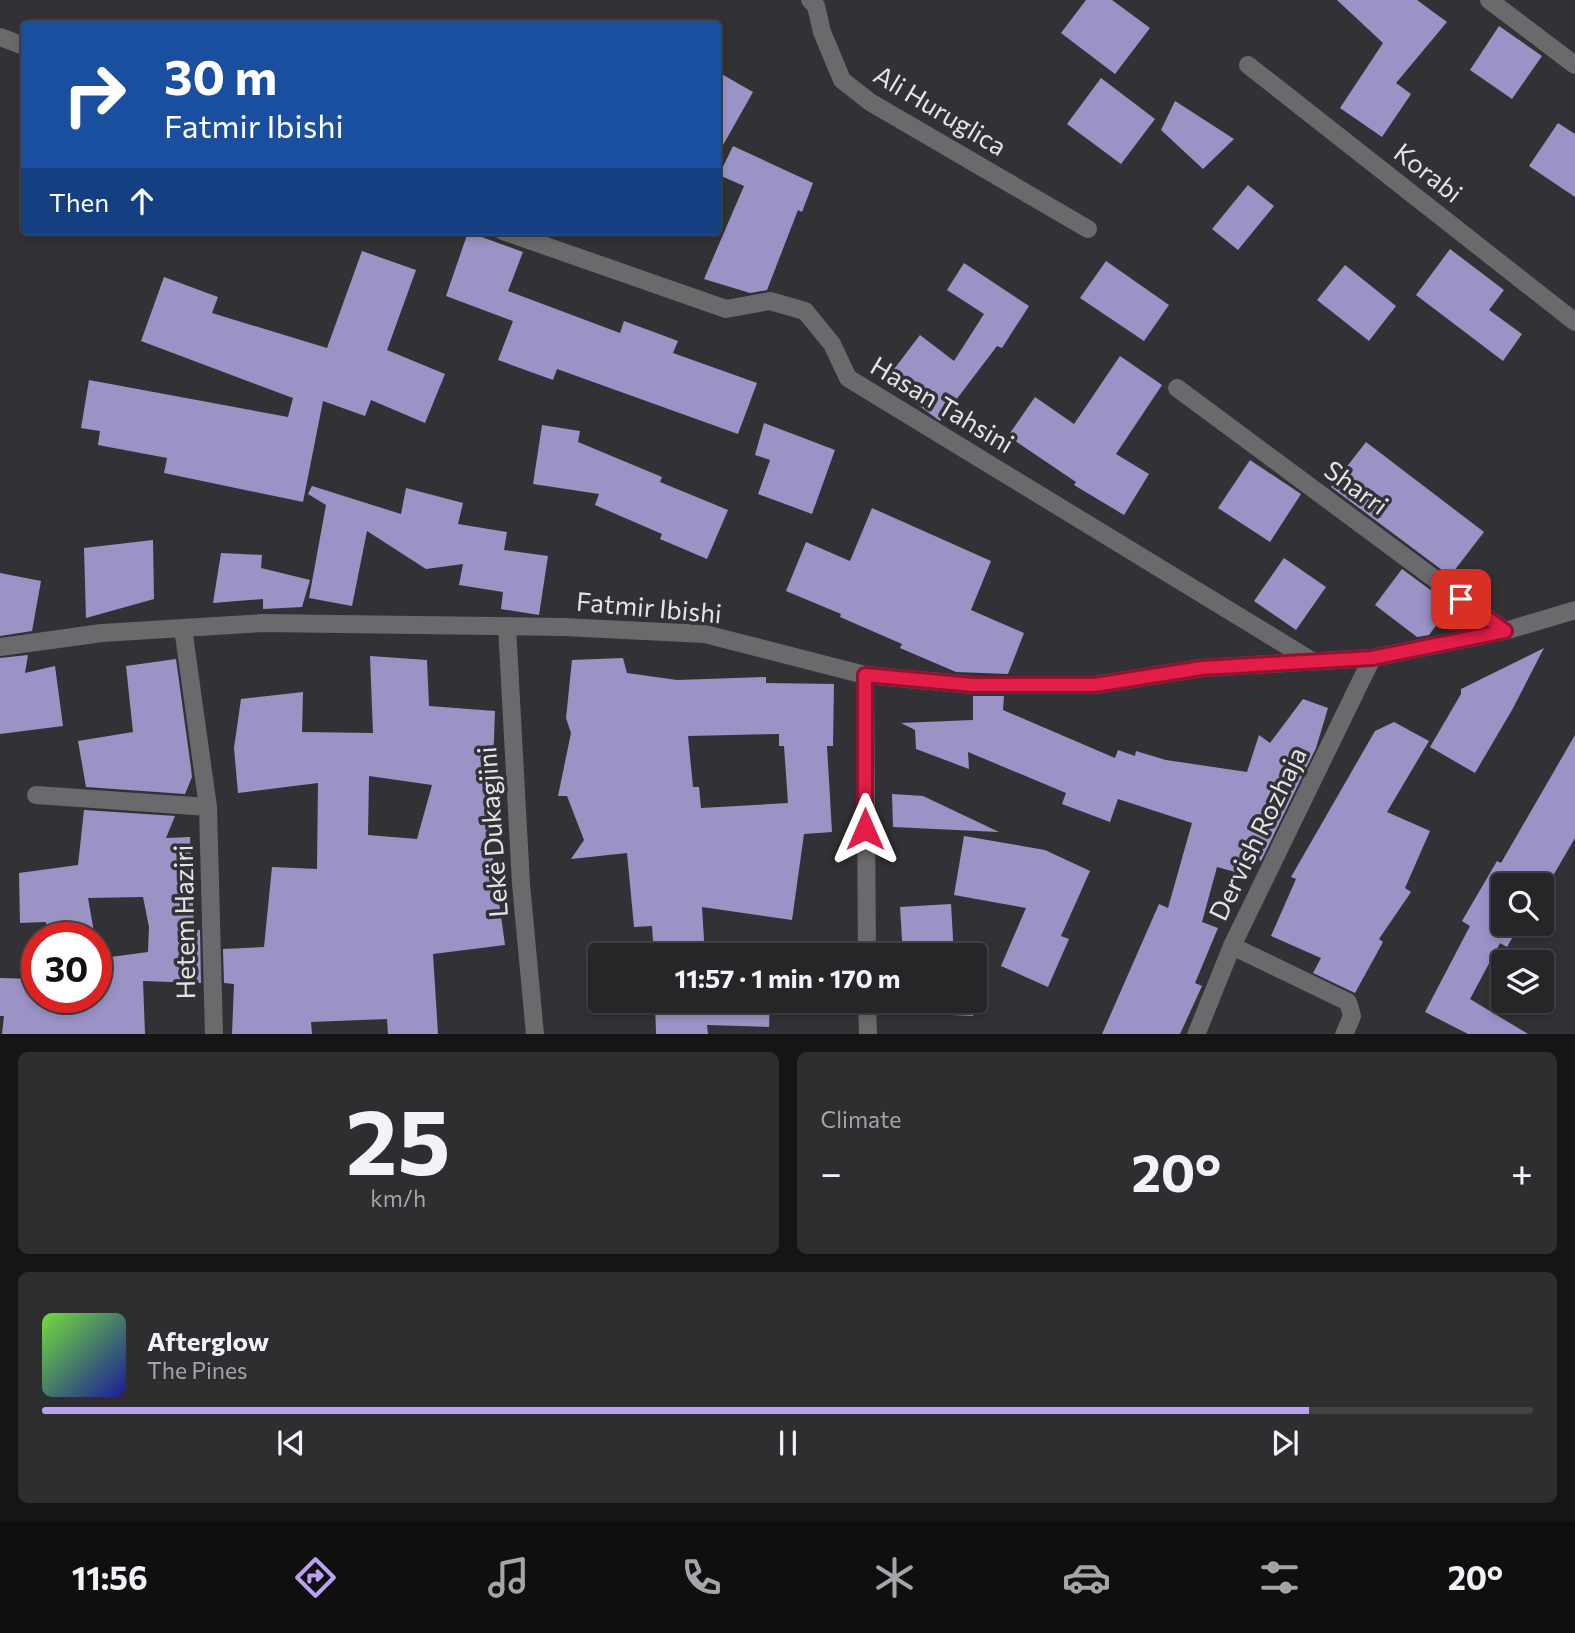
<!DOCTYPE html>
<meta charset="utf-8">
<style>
:root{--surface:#262628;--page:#2e2e30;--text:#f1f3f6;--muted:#a4a5a8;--line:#424345;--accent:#bca0f2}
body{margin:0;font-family:Commissioner,sans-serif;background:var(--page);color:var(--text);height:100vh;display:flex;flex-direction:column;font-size:26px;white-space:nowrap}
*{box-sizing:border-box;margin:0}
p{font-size:23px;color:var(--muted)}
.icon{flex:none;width:38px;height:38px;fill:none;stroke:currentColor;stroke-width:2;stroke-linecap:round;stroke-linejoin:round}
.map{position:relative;height:1034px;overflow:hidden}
.drawer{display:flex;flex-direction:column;gap:18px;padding:18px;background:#151516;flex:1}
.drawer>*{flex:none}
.banner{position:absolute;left:21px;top:21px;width:700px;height:214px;border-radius:7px;box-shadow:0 4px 10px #0003,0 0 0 2px var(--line);background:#1a4fa0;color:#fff;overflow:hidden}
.fabs{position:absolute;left:1491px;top:873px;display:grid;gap:14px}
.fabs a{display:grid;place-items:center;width:63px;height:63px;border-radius:7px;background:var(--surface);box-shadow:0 4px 10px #0003,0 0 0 2px var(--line);font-size:35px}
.speed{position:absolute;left:21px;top:922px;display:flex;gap:14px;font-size:35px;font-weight:700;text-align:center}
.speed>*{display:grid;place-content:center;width:91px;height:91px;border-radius:50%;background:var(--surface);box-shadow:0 4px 10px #0003,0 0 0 2px var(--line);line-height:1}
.speed .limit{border:10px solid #d22;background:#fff;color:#111}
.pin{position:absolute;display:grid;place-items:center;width:60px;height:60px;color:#fff;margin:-30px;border-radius:14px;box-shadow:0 4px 10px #0006}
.me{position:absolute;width:77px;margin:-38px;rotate:0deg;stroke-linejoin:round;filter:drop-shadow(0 0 5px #0008)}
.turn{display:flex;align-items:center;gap:24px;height:147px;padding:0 28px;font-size:32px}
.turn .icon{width:91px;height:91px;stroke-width:2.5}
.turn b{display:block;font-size:49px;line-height:60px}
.then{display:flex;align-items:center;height:66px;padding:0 28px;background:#0003;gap:14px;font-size:26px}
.big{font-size:52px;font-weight:700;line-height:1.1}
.drawer .card{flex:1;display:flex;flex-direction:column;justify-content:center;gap:10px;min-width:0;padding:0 24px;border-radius:10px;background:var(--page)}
.drawer .dial{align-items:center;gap:0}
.dial b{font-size:91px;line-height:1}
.song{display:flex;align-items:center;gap:21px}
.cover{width:84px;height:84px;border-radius:10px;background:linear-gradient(135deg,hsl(100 70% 55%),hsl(240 70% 35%))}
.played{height:7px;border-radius:4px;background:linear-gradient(90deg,var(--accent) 85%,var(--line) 85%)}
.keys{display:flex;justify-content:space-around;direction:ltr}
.heat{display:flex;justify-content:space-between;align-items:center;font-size:38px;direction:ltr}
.drawer .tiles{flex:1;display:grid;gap:18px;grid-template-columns:1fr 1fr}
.card:last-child{grid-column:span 2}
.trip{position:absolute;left:588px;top:943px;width:399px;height:70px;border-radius:7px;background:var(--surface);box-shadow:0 4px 10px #0003,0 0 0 2px var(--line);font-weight:700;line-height:70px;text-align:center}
.dock{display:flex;height:112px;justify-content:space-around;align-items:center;background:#0f0f10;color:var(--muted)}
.dock .icon{width:49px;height:49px}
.dock .current{color:var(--accent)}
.dock b{font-size:32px;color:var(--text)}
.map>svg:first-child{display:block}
.building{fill:#9b93c6;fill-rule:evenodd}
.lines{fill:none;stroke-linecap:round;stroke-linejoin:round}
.minor{stroke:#6a696c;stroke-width:18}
.route-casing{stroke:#92132f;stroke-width:18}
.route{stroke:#e11d48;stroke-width:12}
.labels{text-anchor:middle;stroke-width:7;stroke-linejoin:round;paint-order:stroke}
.street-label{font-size:26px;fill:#e4e3e6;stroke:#323236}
</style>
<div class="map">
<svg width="1575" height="1035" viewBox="0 0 1575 1035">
<rect width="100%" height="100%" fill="#323236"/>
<g class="building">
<path d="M 1086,0 L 1112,0 L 1150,28 L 1115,74 L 1061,33 Z"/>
<path d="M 1337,0 L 1417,0 L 1447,22 L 1396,83 L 1411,94 L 1382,137 L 1340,108 L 1383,43 Z"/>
<path d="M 1499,26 L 1542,56 L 1512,99 L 1470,70 Z"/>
<path d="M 718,72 L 753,92 L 718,154 Z"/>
<path d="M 1101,78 L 1155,119 L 1121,164 L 1067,124 Z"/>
<path d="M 1175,101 L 1234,139 L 1203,169 L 1161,130 Z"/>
<path d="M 1558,123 L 1575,134 L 1575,197 L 1529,166 Z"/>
<path d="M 733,146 L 813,183 L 802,212 L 798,210 L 767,290 L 750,293 L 704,279 L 744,186 L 719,175 Z"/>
<path d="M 1248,185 L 1274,206 L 1238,250 L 1212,229 Z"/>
<path d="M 468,232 L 523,252 L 508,291 L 620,333 L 624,321 L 678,341 L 673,353 L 757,383 L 738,434 L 557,369 L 553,380 L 498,360 L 513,321 L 446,296 Z"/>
<path d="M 1450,249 L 1504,290 L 1489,310 L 1522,334 L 1503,361 L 1416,295 Z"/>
<path d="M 362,251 L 416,270 L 387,350 L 445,374 L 425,423 L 371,400 L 365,416 L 323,401 L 303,502 L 164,473 L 167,458 L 98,445 L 100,431 L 81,428 L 89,380 L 288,417 L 293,398 L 141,341 L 164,277 L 218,297 L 212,313 L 327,348 Z"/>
<path d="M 1106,261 L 1169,305 L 1144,341 L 1080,298 Z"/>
<path d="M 964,263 L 1029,306 L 1002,348 L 997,346 L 940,421 L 885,381 L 920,335 L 954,361 L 984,314 L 947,290 Z"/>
<path d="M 1345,265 L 1396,306 L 1369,341 L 1317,300 Z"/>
<path d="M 1120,356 L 1162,385 L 1116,454 L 1149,474 L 1124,515 L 1074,485 L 1076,482 L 1008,436 L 1035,397 L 1074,424 Z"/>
<path d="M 764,423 L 835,450 L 812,514 L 758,494 L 770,460 L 755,455 Z"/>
<path d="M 542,425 L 580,431 L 578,442 L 662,477 L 660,482 L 728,510 L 707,559 L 660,539 L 662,534 L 595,505 L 599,494 L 533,484 Z"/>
<path d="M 1366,442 L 1484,532 L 1450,576 L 1331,487 Z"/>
<path d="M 1250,460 L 1301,494 L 1270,542 L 1218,508 Z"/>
<path d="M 312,486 L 401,514 L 406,488 L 463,503 L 458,524 L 507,532 L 504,550 L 548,556 L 539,615 L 501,609 L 503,592 L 459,585 L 463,564 L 426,569 L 367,531 L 352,606 L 309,598 L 326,505 L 308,494 Z"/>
<path d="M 872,508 L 991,561 L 971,610 L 1024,633 L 1008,674 L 956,672 L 900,648 L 902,644 L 840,617 L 841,614 L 786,591 L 806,542 L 850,561 Z"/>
<path d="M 153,540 L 154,599 L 86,618 L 84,548 Z"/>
<path d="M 221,553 L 262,555 L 261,568 L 310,580 L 302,607 L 263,609 L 263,599 L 213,603 Z"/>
<path d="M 1284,558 L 1326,587 L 1296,630 L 1254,601 Z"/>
<path d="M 1402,569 L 1451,605 L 1429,635 L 1417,637 L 1375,605 Z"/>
<path d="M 0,573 L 41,581 L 32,631 L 0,636 Z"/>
<path d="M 1544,648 L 1512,710 L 1475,773 L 1430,747 L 1461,694 L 1461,689 Z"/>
<path d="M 28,655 L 25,673 L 55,666 L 63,726 L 0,734 L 0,658 Z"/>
<path d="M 370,656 L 427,660 L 429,706 L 495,711 L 493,764 L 498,778 L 490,808 L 494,822 L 480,850 L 492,852 L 505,945 L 433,954 L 438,1034 L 388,1034 L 387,1019 L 311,1022 L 312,1034 L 232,1034 L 234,984 L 224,983 L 223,949 L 264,947 L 272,867 L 317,869 L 318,783 L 238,793 L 234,748 L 241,699 L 303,692 L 302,732 L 373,733 ZM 369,776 L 432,785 L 417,839 L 368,835 Z"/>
<path d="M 623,658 L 627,673 L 677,680 L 766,677 L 766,683 L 834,684 L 833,746 L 827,746 L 832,832 L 804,834 L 792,920 L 702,907 L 705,956 L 654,956 L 652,926 L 634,927 L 627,853 L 571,859 L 584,840 L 567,796 L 558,796 L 571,733 L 566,718 L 572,660 ZM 779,734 L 779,746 L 784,746 L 788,803 L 701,808 L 699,787 L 693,787 L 688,736 Z"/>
<path d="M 176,659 L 191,768 L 192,777 L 185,794 L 86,787 L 78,741 L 133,732 L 126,666 Z"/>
<path d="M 973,696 L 1004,696 L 1003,710 L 1115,758 L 1118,750 L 1135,756 L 1136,751 L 1166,760 L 1247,772 L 1259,735 L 1270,743 L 1303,699 L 1328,708 L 1316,748 L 1261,861 L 1245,853 L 1239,873 L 1217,867 L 1202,922 L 1218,928 L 1195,983 L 1202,986 L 1180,1034 L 1102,1034 L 1159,904 L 1168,908 L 1192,823 L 1118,799 L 1110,822 L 1062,804 L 1066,793 L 968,752 L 969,769 L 916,749 L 915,730 L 901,723 L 973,720 Z"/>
<path d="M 1394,722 L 1429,741 L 1387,812 L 1430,831 L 1405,888 L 1411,892 L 1379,939 L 1383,942 L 1355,993 L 1313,973 L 1321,958 L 1271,936 L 1296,879 L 1291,877 L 1375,731 Z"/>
<path d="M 1575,735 L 1575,838 L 1547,886 L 1503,886 L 1503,924 L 1520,924 L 1507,947 L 1500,943 L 1470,999 L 1528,1034 L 1468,1034 L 1425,1012 L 1470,926 L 1462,921 L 1497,861 L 1501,863 Z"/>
<path d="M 892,794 L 923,796 L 999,832 L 893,827 Z"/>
<path d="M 84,810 L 175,816 L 166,838 L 190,837 L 194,930 L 200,930 L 201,983 L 143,981 L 145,1034 L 2,1034 L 4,1016 L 0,1016 L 0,978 L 35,979 L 37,998 L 96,998 L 96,959 L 148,952 L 149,927 L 143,897 L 88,898 L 95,938 L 47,938 L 46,922 L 20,923 L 19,873 L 78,865 Z"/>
<path d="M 964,836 L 1045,850 L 1090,871 L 1061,936 L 1069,939 L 1048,987 L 1001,966 L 1026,908 L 954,895 Z"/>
<path d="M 951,904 L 954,956 L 903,956 L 900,907 Z"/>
<path d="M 655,1001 L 770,1001 L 769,1027 L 707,1025 L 708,1034 L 656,1034 Z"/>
<path d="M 908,1001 L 974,1001 L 973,1016 L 908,1013 Z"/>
</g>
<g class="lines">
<g class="minor">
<path d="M 810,0 L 816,6 L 822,32 L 842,80 L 870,102 L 1088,229"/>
<path d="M 1489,0 L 1575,65"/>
<path d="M 0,37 L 24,46"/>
<path d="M 1248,65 L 1575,322"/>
<path d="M 503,231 L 726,309 L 770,301 L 805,311 L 832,344 L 848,378 L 1312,661"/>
<path d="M 1177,388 L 1505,631"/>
<path d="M 507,626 L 521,884 L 535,1035"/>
<path d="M 183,628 L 208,807 L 214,1035"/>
<path d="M 0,647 L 102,633 L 263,623 L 563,627 L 705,634 L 865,675 L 973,685 L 1095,685 L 1202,668 L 1372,658 L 1505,631 L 1575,610"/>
<path d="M 865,675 L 867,956"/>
<path d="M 36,795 L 208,807"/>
<path d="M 1232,946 L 1348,1002 L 1352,1016 L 1344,1035"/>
<path d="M 867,1001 L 868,1035"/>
<path d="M 1196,1035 L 1232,946 L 1372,658"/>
</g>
</g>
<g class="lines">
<g class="route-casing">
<path id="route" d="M 865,829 L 865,675 L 973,685 L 1095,685 L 1202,668 L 1372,658 L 1505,631 L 1461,599"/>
</g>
<use href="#route" class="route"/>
</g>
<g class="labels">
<g class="street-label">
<text transform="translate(940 111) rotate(31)" y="9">Ali Huruglica</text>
<text transform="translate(1428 173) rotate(38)" y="9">Korabi</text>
<text transform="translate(942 405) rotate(31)" y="9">Hasan Tahsini</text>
<text transform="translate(1356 488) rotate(36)" y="9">Sharri</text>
<text transform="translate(649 608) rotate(5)" y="9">Fatmir Ibishi</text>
<text transform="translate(493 832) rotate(-94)" y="9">Lekë Dukagjini</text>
<text transform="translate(1258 834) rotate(-64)" y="9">Dervish Rozhaja</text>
<text transform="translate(185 922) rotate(-91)" y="9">Hetem Haziri</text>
</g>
</g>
</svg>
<div class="fabs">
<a><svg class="icon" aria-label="search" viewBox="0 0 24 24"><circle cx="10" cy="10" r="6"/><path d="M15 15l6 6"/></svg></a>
<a><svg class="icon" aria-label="layers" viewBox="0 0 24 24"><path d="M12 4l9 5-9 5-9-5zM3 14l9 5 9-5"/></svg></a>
</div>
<div class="speed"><div class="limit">30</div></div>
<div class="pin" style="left:1461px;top:599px;background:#d93025"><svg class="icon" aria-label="arrive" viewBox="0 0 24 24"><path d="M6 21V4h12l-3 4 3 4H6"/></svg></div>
<svg class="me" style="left:865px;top:829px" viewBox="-20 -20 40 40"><path d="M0-17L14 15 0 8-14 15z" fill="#e11d48" stroke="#fff" stroke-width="4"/></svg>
<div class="trip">11:57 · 1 min · 170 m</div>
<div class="banner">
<div class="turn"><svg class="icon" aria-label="right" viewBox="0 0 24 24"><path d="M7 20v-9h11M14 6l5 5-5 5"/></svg><div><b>30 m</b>Fatmir Ibishi</div></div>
<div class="then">Then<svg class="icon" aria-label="ahead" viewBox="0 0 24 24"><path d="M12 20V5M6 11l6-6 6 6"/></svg></div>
</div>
</div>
<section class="drawer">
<div class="tiles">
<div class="card dial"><b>25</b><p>km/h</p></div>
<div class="card"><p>Climate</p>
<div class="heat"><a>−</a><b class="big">20°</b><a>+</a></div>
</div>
<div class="card">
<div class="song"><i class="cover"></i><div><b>Afterglow</b><p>The Pines</p></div></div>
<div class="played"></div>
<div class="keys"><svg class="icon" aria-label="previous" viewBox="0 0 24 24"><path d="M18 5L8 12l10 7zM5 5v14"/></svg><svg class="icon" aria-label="pause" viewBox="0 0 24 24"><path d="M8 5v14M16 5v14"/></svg><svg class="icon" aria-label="next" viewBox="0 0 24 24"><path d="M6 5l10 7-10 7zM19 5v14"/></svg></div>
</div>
</div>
</section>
<nav class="dock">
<b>11:56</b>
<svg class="icon current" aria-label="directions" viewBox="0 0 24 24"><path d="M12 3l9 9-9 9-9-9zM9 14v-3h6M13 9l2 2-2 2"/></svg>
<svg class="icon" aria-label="music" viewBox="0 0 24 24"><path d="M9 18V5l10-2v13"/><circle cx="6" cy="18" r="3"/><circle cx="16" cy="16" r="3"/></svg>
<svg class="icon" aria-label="phone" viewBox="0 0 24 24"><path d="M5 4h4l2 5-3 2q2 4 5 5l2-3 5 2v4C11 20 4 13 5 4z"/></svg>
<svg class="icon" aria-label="climate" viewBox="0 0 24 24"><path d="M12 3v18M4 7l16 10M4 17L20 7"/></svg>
<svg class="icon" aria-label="car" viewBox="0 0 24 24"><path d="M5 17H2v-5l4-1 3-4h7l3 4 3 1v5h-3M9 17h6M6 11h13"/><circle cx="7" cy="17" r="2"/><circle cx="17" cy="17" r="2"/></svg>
<svg class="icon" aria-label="filters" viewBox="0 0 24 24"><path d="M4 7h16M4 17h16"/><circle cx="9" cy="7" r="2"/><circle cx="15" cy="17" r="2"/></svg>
<b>20°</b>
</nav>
